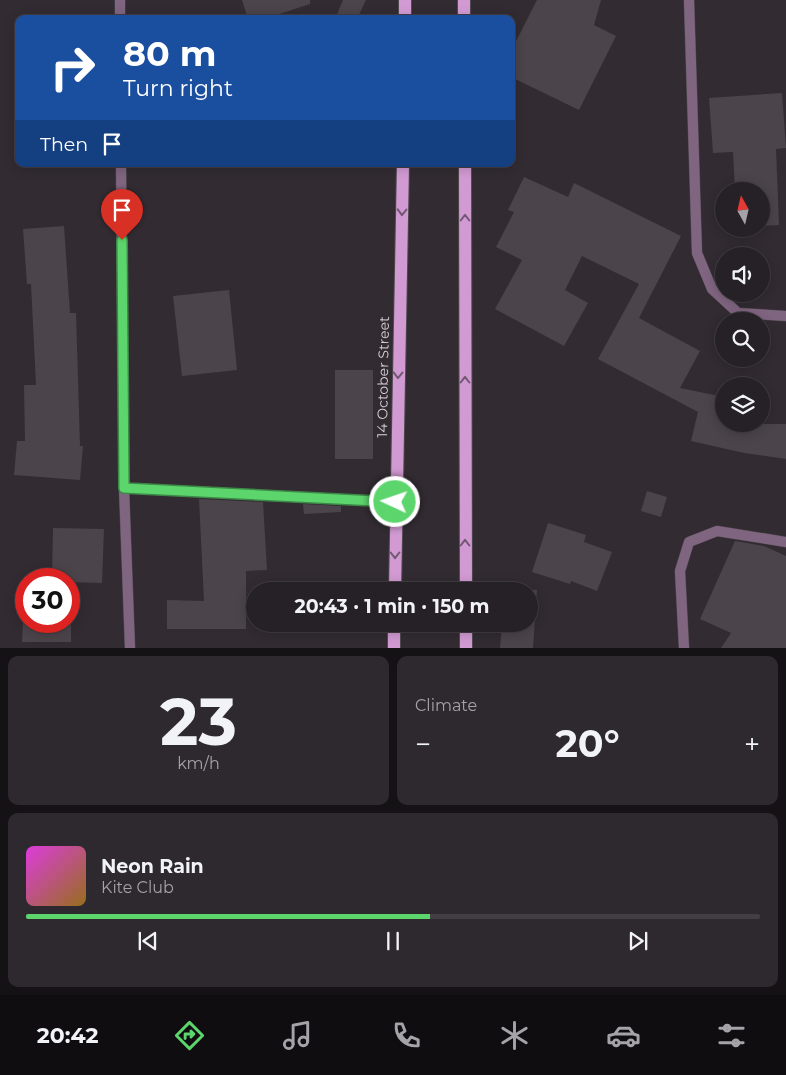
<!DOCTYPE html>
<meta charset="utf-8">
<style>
:root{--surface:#262126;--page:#2e292e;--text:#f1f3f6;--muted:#a4a3a7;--line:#423e43;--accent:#5dd56d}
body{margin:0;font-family:Montserrat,sans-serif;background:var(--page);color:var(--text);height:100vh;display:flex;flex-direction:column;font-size:19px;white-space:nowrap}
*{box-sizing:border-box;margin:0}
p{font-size:16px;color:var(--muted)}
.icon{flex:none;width:28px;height:28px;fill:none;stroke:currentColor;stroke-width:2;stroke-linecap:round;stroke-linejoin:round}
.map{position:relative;height:648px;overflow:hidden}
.panel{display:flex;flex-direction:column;gap:8px;padding:8px;background:#151215;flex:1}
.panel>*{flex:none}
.top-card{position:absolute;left:15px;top:15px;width:500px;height:152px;border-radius:10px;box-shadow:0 2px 12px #0003,0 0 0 1px var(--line);background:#1a4fa0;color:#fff;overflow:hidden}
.needle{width:32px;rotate:352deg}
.tools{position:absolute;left:715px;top:182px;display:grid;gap:10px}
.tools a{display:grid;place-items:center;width:55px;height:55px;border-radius:50%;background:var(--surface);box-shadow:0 2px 12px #0003,0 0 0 1px var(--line);font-size:25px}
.speed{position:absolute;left:15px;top:568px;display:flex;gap:10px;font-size:25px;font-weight:700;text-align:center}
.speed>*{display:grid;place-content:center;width:65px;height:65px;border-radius:50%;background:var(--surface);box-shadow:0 2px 12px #0003,0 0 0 1px var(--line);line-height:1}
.speed .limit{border:8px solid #d22;background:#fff;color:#111}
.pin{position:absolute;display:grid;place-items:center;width:42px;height:42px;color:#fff;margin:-51px -21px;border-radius:50% 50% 50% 0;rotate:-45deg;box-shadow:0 0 5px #0007}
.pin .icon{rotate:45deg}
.me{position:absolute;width:55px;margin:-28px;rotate:273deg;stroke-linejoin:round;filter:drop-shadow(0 0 4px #0008)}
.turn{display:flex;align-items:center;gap:18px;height:105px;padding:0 25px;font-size:22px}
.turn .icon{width:65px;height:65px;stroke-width:2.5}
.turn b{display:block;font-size:35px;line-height:42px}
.then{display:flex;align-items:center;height:48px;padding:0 25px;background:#0003;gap:10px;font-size:19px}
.big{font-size:38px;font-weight:700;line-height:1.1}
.panel .widget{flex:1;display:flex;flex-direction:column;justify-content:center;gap:8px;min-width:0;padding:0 18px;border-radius:10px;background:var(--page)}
.panel .dial{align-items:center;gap:0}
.dial b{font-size:65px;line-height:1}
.song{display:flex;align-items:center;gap:15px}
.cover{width:60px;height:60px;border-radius:8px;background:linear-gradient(135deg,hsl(300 70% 55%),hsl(40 70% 35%))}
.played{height:5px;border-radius:2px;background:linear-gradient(90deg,var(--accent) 55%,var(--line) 55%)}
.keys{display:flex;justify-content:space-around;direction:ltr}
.heat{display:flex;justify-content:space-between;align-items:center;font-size:28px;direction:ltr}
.panel .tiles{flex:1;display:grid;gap:8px;grid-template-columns:1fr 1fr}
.widget:last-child{grid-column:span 2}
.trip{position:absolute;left:246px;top:582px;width:292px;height:50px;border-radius:25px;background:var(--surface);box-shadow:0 2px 12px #0003,0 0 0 1px var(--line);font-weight:700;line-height:50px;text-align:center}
.menu{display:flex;height:80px;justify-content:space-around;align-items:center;background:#0f0d0f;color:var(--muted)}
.menu .icon{width:35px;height:35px}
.menu .active{color:var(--accent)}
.menu b{font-size:22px;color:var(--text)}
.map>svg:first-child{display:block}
.building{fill:#4b444a}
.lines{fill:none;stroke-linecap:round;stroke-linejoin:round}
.street-casing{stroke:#4f4a4f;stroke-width:11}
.primary-casing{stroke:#4f4a4f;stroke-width:14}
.street{stroke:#806580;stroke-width:10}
.primary{stroke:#d29ad3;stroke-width:12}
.oneway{stroke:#725872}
.route-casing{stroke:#3c8a47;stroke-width:12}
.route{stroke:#5dd56d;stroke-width:9}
.labels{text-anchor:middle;stroke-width:5;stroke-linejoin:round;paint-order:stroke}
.street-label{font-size:14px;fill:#d4d0d4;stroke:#322c32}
</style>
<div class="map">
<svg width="786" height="648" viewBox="0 0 786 648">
<rect width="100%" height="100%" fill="#322c32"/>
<g class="building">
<path d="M 242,0 L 310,0 L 310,4 L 264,19 L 248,19 Z"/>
<path d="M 343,0 L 366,0 L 357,19 L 335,19 Z"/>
<path d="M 537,0 L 601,0 L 594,25 L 616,36 L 579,110 L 511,77 L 511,51 Z"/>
<path d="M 782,93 L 786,148 L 776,149 L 779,225 L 761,226 L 761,191 L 735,191 L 733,152 L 713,153 L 709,98 Z"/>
<path d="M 524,177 L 568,197 L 574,183 L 681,236 L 639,318 L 700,351 L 680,388 L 724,397 L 724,424 L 786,424 L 786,459 L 744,453 L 691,441 L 698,412 L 598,359 L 639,284 L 582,256 L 565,290 L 588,303 L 564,346 L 495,309 L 522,260 L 496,247 L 514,212 L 508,210 Z"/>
<path d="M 64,226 L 70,313 L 76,313 L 80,446 L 83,446 L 80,480 L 14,475 L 17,441 L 25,441 L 24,385 L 36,385 L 31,284 L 27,284 L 23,229 Z"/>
<path d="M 229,290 L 237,370 L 182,376 L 173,296 Z"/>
<rect x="335" y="370" width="38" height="89"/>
<path d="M 647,491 L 667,497 L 661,517 L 641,511 Z"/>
<path d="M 199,499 L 263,502 L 267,570 L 246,571 L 246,629 L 167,629 L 167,600 L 204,601 Z"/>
<path d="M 303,504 L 341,506 L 341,512 L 304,514 Z"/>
<path d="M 548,523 L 586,535 L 584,542 L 612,552 L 597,591 L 571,581 L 570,584 L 532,572 Z"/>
<path d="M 53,528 L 104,529 L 102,583 L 69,582 L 69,579 L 52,579 Z"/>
<path d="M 735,541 L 764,546 L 786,556 L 786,648 L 721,648 L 731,633 L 700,619 Z"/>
<path d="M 503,588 L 537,590 L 533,648 L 500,648 L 502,624 L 530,624 L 530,591 L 503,591 Z"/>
<path d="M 23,621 L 71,621 L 71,642 L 22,642 Z"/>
</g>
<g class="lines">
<g class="street-casing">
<g id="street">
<path d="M 120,0 L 120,19"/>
<path d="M 689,0 L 697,253 L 712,289 L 738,313 L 786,316"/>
<path d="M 121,164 L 124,488 L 130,648"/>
<path d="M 124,488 L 395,502"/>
<path d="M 684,648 L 680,571 L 689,542 L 717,531 L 786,542"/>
</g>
</g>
<g class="primary-casing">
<g id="primary">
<path d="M 464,0 L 464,19"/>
<path d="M 405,19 L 405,0"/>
<path d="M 465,164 L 466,591"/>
<path d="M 395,591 L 403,164"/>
<path d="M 466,624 L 466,648"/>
<path d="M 394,648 L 394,624"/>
</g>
</g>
<use href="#street" class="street"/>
<use href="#primary" class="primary"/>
</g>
<defs><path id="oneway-chevron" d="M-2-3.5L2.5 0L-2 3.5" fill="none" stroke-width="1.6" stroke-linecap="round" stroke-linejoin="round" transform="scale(1.25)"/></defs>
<g class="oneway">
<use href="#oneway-chevron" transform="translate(402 212) rotate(91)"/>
<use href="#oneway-chevron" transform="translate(465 218) rotate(-90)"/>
<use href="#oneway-chevron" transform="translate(398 375) rotate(91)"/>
<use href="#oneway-chevron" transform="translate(465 380) rotate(-90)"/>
<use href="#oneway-chevron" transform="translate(465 543) rotate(-90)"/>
<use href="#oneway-chevron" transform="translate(395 555) rotate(90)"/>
</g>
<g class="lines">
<g class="route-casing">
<path id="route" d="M 122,240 L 124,488 L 395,502"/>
</g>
<use href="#route" class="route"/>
</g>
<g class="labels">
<g class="street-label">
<text transform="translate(383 377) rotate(-89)" y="5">14 October Street</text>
</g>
</g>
</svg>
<div class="tools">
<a><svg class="needle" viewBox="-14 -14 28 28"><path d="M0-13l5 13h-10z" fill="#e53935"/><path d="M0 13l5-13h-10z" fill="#a4a3a7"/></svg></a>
<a><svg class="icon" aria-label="sound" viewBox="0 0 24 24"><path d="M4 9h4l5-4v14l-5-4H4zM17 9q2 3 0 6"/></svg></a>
<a><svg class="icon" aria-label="search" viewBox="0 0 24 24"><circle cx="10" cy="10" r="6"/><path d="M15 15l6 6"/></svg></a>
<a><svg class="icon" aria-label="layers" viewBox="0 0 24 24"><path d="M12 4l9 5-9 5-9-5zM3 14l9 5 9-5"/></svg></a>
</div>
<div class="speed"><div class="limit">30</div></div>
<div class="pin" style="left:122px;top:240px;background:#d93025"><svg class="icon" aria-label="arrive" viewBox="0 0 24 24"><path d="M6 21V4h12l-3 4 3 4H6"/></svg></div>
<svg class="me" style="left:395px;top:502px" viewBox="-20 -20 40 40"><circle r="17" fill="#5dd56d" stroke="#fff" stroke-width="3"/><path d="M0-11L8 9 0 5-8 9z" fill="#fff"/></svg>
<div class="trip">20:43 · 1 min · 150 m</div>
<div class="top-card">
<div class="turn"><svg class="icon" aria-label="right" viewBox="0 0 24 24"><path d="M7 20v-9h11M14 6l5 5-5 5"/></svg><div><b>80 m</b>Turn right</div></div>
<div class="then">Then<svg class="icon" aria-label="arrive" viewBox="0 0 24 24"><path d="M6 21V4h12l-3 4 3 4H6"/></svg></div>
</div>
</div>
<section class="panel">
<div class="tiles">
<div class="widget dial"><b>23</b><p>km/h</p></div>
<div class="widget"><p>Climate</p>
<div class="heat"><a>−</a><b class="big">20°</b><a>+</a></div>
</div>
<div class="widget">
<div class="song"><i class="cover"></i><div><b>Neon Rain</b><p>Kite Club</p></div></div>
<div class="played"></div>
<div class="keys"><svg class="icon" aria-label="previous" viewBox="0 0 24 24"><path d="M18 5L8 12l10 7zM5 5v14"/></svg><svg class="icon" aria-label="pause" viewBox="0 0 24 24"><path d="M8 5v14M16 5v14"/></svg><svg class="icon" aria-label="next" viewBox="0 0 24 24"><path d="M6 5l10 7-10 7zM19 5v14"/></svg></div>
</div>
</div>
</section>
<nav class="menu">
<b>20:42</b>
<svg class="icon active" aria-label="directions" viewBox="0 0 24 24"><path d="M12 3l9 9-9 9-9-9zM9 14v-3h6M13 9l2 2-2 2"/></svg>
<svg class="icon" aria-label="music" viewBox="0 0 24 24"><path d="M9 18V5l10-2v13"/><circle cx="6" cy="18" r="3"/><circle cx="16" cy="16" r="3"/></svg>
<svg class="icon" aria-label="phone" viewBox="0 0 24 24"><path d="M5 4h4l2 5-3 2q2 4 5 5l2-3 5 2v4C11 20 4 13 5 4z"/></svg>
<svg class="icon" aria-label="climate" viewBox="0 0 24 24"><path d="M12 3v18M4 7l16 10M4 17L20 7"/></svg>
<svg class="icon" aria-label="car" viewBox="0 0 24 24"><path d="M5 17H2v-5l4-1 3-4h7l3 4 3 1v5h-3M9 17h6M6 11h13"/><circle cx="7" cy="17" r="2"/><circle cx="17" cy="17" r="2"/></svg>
<svg class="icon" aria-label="filters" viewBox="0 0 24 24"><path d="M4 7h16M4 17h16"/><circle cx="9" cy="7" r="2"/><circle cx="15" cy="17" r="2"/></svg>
</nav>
